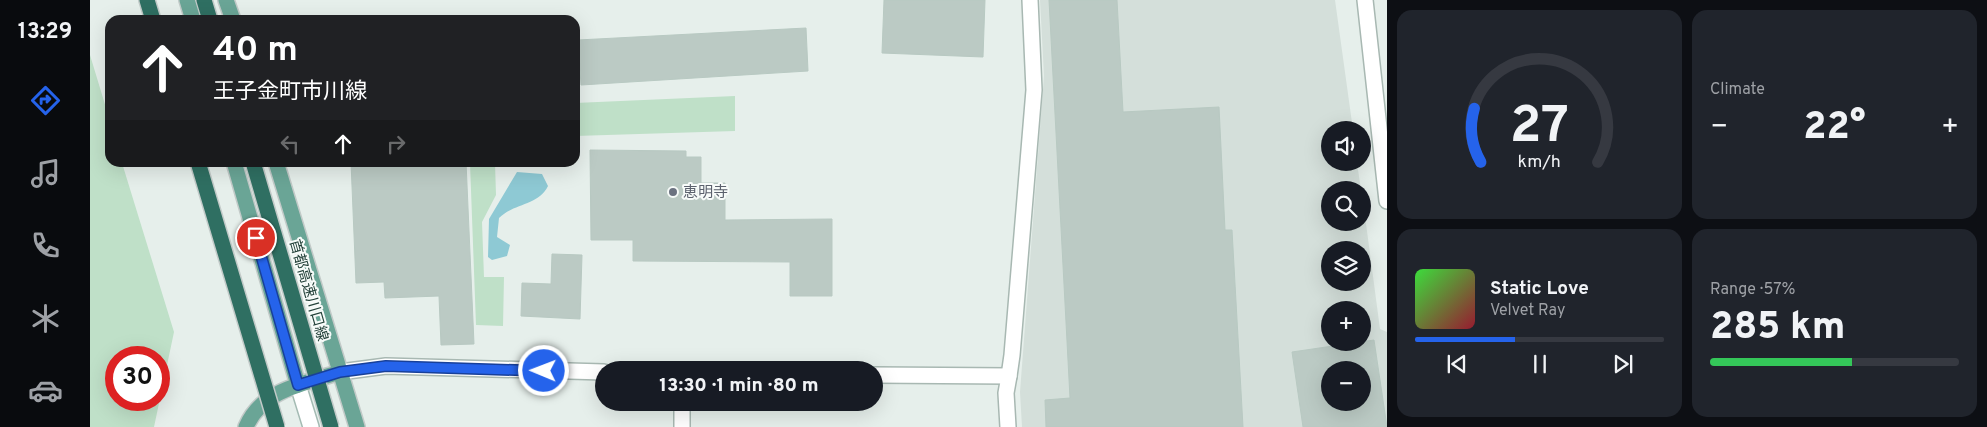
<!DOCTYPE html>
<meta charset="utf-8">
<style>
:root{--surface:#171b24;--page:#20242c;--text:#f1f3f6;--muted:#9ea1a6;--line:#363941;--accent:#2563eb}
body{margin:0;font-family:Overpass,"Noto Sans JP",sans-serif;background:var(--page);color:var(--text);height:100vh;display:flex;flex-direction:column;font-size:19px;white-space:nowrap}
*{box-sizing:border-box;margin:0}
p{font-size:16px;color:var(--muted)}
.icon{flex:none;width:28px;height:28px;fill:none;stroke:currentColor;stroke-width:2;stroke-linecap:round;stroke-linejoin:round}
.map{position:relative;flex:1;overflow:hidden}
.panel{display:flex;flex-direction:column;gap:10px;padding:10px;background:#0d0f14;width:600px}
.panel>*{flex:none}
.top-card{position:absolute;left:15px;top:15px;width:475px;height:152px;border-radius:15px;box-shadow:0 5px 20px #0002;background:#202124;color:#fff;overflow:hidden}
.fabs{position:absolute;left:1231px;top:121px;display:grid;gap:10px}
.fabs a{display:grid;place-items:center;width:50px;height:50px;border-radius:50%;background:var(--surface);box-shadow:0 5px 20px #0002;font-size:25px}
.speed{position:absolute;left:15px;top:346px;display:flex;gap:10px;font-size:25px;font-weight:700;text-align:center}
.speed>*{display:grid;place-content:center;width:65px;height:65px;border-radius:50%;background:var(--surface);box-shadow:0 5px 20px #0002;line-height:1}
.speed .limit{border:8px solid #d22;background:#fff;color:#111}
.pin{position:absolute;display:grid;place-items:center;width:42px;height:42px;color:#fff;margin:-21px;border:2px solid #fff;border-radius:50%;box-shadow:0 1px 5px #0007}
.me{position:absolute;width:55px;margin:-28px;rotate:271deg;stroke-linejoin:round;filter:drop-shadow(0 0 4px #0008)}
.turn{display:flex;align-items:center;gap:18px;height:105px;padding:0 25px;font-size:22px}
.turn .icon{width:65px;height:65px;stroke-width:2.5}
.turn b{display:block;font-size:35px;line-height:42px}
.lanes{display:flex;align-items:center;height:48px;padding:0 25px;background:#0003;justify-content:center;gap:25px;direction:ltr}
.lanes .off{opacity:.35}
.big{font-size:38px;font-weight:800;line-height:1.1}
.panel .tile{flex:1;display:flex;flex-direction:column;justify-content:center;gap:8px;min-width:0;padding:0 18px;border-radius:15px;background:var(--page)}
.panel .dial{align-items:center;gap:0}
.dial svg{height:130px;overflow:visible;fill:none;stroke:var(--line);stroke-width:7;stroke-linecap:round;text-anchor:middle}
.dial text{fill:var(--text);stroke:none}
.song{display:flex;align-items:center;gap:15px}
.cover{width:60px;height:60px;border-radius:8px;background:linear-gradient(135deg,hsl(120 70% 55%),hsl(350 70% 35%))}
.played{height:5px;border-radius:2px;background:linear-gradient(90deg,var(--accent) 40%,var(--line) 40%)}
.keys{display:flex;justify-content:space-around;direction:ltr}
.heat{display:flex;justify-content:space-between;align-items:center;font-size:28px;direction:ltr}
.charge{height:8px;border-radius:4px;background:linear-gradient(90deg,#34c759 57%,var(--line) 0)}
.panel .tiles{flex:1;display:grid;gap:10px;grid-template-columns:repeat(2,1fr)}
.trip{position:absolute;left:505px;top:361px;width:288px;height:50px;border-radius:25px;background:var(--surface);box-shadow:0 5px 20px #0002;font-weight:800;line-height:50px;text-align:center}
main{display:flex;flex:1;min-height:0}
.menu{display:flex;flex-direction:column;width:90px;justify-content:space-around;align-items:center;background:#090b0e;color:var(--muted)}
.menu .icon{width:35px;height:35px}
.menu .selected{color:var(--accent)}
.menu b{font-size:22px;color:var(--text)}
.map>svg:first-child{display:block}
.built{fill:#d4dfda;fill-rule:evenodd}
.green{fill:#bfe0c8;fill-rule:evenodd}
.water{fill:#8ec9d4}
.building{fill:#bbcac4;stroke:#b8c9c2;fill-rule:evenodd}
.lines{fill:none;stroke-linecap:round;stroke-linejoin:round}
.street-casing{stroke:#a8b8b2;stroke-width:18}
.secondary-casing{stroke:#a4bbb3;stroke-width:18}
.primary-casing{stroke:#c2cac8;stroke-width:18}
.highway-casing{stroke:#c2cac8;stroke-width:18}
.street{stroke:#fff;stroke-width:15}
.secondary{stroke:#fff;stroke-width:15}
.primary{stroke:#6aa596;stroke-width:15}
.highway{stroke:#2f6f62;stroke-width:15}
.highway-bridge-casing{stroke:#c2cac8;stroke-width:18;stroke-linecap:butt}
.highway-bridge{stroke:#2f6f62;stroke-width:15}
.route-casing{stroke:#184099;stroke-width:12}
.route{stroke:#2563eb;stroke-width:9}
.worship-dot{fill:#6b7280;stroke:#f7fbf9;stroke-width:2}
.labels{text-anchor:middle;stroke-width:4;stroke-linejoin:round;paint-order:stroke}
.worship-label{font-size:15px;fill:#5b616d;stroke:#f7fbf9;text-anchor:start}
.street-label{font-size:15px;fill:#24423a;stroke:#f7fbf9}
</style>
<main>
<nav class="menu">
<b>13:29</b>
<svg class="icon selected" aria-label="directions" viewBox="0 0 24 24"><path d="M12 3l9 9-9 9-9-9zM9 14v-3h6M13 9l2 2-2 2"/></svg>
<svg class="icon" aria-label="music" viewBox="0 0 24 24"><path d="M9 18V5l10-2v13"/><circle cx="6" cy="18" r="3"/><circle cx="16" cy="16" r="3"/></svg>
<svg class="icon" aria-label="phone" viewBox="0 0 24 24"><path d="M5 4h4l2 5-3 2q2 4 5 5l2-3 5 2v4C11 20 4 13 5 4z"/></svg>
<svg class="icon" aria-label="climate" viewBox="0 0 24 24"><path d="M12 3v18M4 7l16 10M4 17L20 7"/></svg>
<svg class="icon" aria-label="car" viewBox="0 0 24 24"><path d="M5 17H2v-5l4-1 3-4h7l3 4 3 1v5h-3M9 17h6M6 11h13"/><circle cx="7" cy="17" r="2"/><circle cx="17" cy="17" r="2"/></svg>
</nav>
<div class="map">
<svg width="1297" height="427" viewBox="0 0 1297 427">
<rect width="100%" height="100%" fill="#e6efeb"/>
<path class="built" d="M 950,0 L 1245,0 L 1263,130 L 1240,130 L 1240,162 L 1267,163 L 1271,190 L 1240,190 L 1240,222 L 1272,222 L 1273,201 L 1290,329 L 1297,332 L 1297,427 L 932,427 L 930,392 L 954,76 ZM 1240,250 L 1272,250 L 1272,282 L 1240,282 ZM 1240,310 L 1272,310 L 1272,342 L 1240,342 ZM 1240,370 L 1272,370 L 1272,402 L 1240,402 Z"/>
<g class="green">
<path d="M 289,16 L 470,17 L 471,20 L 288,20 Z"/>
<path d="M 0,55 L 20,121 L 20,162 L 32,163 L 84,332 L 64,427 L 0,427 ZM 26,358 L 69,358 L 69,400 L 26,400 Z"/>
<path d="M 645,96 L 645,131 L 485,136 L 485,103 Z"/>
<path d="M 380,163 L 405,163 L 406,195 L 392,222 L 394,277 L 414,277 L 413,326 L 386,325 Z"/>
</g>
<path class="water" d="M 427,172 L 452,174 L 458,186 C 448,206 424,203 409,218 L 407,237 L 420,245 L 417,256 L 402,260 L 398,257 L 399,219 Z"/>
<g class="building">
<path d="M 794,0 L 895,0 L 893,57 L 792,53 Z"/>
<path d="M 959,0 L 1027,0 L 1033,112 L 1129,107 L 1135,230 L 1142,230 L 1153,427 L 956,427 L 955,400 L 980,398 Z"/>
<path d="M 716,28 L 718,71 L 491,85 L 488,40 Z"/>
<path d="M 500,150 L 596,151 L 596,157 L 611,157 L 611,183 L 635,183 L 635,220 L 742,219 L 742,296 L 700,296 L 700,262 L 543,261 L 543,240 L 501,240 Z"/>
<path d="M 261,162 L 376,162 L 384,344 L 351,345 L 349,296 L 295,298 L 294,282 L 266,283 Z"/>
<path d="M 462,254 L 492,255 L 490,319 L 431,316 L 432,283 L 461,284 Z"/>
<path d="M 1284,340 L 1297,427 L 1213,427 L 1202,352 ZM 1240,370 L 1272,370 L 1272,402 L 1240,402 Z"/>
</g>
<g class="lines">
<g class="street-casing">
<g id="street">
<path d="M 1275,0 L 1297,201"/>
<path d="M 250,372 L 296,366 L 514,372"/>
<path d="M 784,375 L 919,376 L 922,355 L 944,90 L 940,0"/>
<path d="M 592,427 L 592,402"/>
<path d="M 918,427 L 916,393 L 919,376"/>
</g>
</g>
<g class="secondary-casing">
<path id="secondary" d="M 208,385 L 221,427"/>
</g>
<g class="primary-casing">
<g id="primary">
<path d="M 97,0 L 103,20"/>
<path d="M 136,0 L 143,20"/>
<path d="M 144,162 L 208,385"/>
<path d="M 186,162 L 267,427"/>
<path d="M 156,427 C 172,389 214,384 250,372"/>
</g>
</g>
<g class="highway-casing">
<g id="highway">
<path d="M 57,0 L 63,20"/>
<path d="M 114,0 L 120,20"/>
</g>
</g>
<use href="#street" class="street"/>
<use href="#secondary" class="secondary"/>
<use href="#primary" class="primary"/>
<use href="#highway" class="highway"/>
<g class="highway-bridge-casing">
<g id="highway-bridge">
<path d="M 108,162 L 187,427"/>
<path d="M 163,162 L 241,427"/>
</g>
</g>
<use href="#highway-bridge" class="highway-bridge"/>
</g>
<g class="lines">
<g class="route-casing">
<path id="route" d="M 166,238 L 208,385 L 250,372 L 296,366 L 454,371"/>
</g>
<use href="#route" class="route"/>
</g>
<circle class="worship-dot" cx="583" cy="192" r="5"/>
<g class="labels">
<g class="worship-label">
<text x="593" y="197">恵明寺</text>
</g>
<g class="street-label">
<text transform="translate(219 290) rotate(74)" y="5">首都高速川口線</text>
</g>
</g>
</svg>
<div class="fabs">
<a><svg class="icon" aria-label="sound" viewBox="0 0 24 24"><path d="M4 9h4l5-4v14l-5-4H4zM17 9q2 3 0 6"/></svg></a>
<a><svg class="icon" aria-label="search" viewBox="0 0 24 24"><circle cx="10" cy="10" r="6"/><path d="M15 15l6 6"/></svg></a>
<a><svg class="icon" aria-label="layers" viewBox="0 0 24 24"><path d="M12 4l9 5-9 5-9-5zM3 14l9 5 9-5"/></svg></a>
<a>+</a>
<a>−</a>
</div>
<div class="speed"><div class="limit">30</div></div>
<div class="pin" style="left:166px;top:238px;background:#d93025"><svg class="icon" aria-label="arrive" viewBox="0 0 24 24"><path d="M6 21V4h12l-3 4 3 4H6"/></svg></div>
<svg class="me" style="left:454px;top:371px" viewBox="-20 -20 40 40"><circle r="17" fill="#2563eb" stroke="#fff" stroke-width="3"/><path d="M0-11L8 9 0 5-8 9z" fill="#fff"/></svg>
<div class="trip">13:30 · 1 min · 80 m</div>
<div class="top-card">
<div class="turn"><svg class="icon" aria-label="ahead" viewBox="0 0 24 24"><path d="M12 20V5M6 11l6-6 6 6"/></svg><div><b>40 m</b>王子金町市川線</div></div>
<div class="lanes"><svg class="icon off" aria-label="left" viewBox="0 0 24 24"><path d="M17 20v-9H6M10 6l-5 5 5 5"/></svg><svg class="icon" aria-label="ahead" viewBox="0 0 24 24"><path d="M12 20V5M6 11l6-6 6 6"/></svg><svg class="icon off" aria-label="right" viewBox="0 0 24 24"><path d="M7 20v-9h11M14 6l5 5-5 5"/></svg></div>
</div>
</div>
<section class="panel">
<div class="tiles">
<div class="tile dial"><svg viewBox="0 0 100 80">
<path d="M14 69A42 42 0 1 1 86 69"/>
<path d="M14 69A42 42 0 0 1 10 36" stroke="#2563eb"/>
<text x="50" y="56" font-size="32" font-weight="700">27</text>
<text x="50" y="72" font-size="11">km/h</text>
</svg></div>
<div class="tile"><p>Climate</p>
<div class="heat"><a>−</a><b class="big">22°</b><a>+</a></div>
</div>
<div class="tile">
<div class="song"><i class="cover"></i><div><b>Static Love</b><p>Velvet Ray</p></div></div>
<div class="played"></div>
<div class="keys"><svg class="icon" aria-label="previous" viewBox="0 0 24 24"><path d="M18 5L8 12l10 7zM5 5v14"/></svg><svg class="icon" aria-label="pause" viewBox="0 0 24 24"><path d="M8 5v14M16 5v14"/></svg><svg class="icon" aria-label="next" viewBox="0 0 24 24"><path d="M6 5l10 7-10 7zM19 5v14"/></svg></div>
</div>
<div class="tile"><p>Range · 57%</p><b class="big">285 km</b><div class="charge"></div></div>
</div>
</section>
</main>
